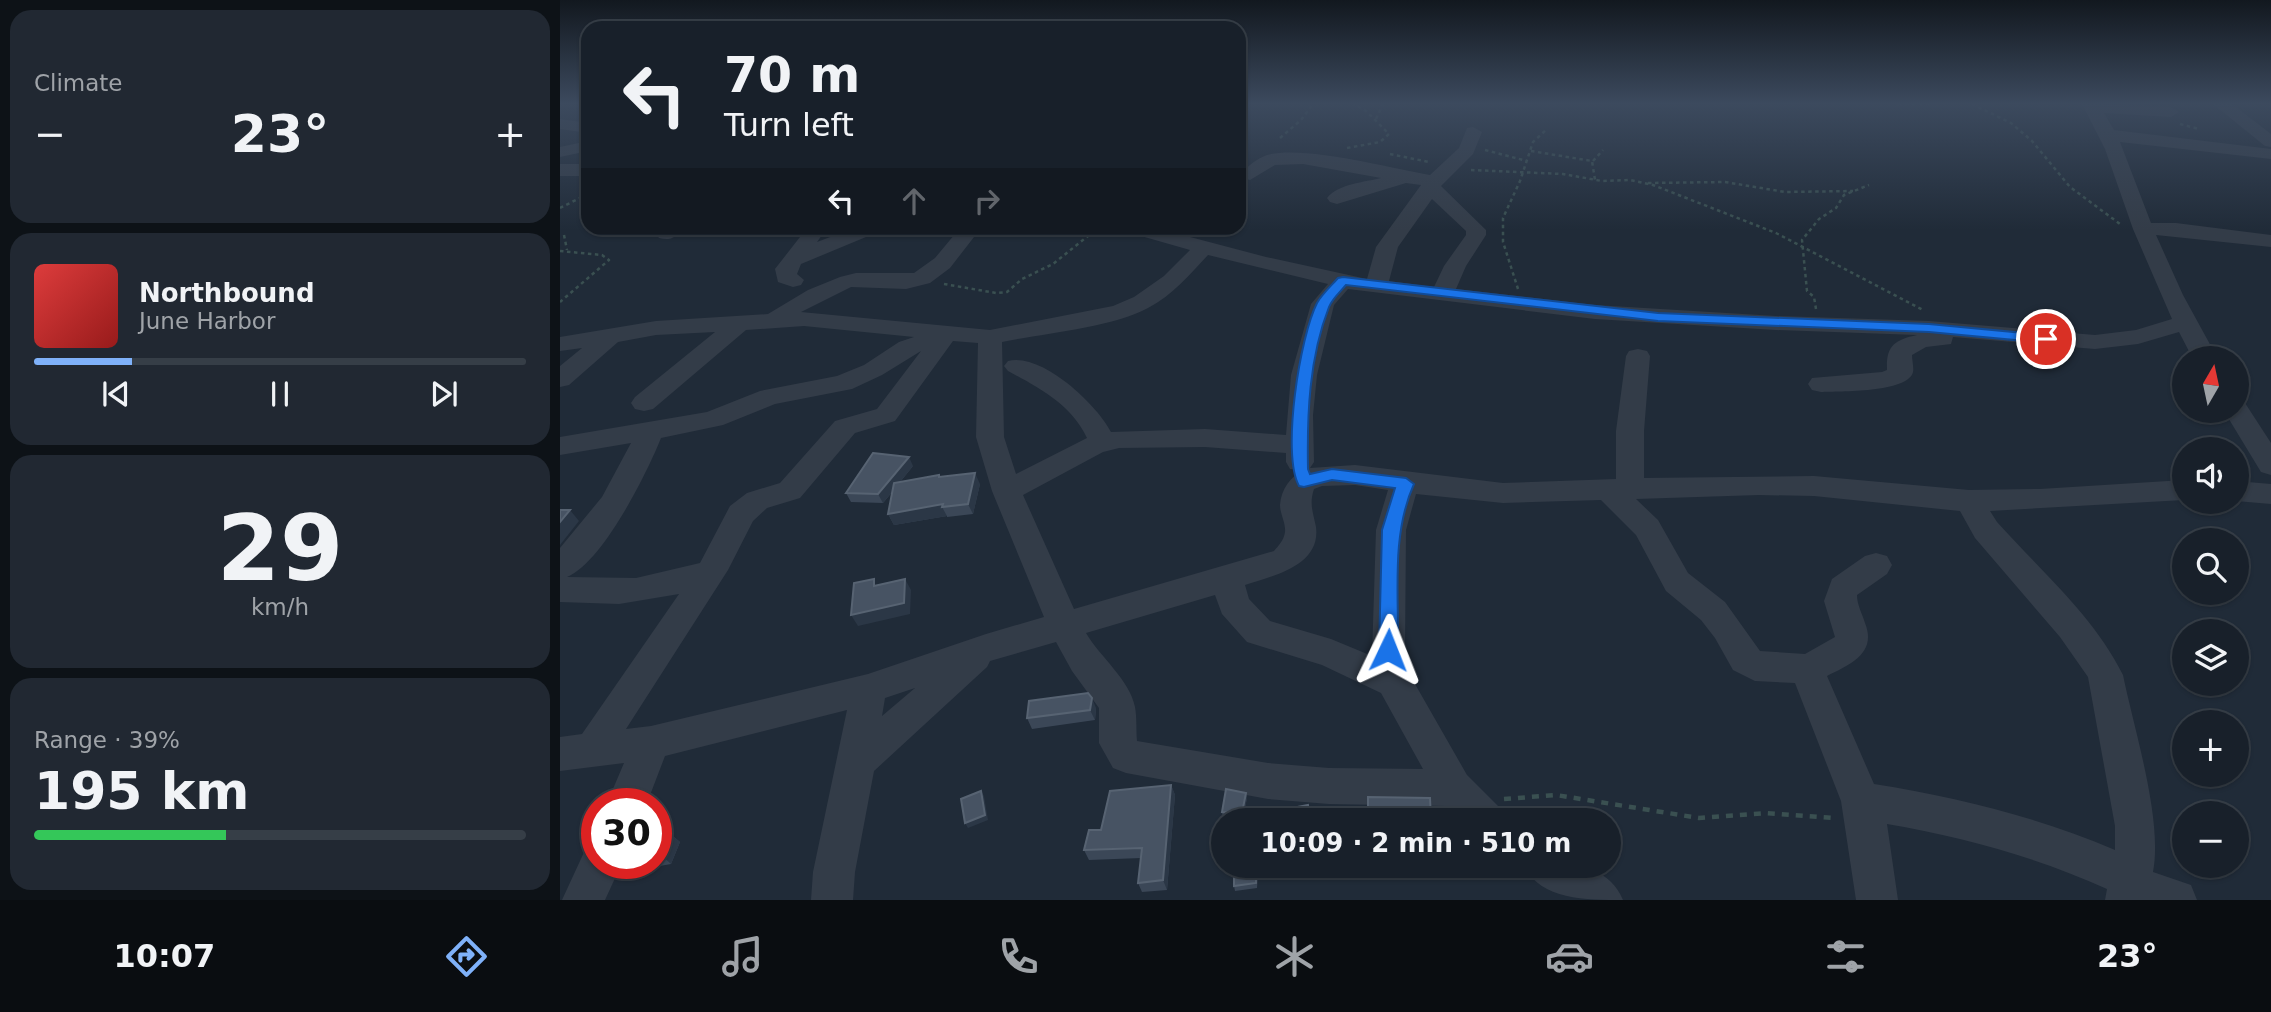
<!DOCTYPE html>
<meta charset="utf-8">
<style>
:root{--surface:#18202a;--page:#212832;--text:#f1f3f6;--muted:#9fa3a8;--line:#363e47;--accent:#7fb1f9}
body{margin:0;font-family:"DejaVu Sans",sans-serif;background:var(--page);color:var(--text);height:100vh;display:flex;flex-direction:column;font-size:26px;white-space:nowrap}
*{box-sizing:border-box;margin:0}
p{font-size:23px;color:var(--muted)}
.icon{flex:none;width:38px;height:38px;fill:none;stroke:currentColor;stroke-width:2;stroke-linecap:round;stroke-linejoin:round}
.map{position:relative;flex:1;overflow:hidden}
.sheet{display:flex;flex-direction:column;gap:10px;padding:10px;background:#0d1217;width:560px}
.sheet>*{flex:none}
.top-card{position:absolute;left:21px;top:21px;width:665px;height:214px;border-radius:21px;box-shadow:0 2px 5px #0004,0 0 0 2px var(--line);background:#18202a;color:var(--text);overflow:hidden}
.needle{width:46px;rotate:9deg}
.controls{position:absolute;left:1612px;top:346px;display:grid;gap:14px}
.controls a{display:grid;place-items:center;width:77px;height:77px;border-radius:50%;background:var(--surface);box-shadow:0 2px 5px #0004,0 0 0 2px var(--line);font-size:35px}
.speed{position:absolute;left:21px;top:788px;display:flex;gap:14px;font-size:35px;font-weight:700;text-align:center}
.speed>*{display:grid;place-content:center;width:91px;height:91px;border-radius:50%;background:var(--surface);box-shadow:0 2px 5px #0004,0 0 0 2px var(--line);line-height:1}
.speed .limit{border:10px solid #d22;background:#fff;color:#111}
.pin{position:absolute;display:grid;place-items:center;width:60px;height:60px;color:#fff;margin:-30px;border:4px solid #fff;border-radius:50%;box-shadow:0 2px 7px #0007}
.me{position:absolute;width:77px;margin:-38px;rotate:2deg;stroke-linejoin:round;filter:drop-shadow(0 0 5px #0008)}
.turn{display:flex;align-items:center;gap:24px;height:147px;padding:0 28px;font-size:32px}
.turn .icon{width:91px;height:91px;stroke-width:2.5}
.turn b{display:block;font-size:49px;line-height:60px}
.lanes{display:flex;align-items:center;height:66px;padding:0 28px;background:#0003;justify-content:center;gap:35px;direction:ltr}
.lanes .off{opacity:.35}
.big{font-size:52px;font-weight:700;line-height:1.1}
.sheet .widget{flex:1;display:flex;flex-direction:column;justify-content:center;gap:10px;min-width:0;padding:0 24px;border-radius:21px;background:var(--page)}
.sheet .dial{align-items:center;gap:0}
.dial b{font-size:91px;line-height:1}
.song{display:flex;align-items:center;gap:21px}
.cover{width:84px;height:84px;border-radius:10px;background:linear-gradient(135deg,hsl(0 70% 55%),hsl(0 70% 35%))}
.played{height:7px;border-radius:4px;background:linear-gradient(90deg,var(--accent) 20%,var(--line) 20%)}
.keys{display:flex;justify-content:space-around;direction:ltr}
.heat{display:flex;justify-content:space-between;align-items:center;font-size:38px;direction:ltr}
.charge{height:10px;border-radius:5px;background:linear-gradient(90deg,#34c759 39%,var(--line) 0)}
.trip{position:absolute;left:651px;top:808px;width:410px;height:70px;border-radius:35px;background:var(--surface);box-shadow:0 2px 5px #0004,0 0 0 2px var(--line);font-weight:700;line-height:70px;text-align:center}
.menu{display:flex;height:112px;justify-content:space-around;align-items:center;background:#0a0d11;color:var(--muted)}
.menu .icon{width:49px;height:49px}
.menu .active{color:var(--accent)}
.menu b{font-size:32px;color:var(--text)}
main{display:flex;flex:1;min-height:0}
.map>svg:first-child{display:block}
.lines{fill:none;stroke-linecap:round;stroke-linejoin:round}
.path-far1{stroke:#3a5051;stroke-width:2.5;stroke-dasharray:3.5 3.5;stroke-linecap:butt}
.path{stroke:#3a5051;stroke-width:4.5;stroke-dasharray:7 7;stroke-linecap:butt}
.minor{fill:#333c48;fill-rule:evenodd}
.wall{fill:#3b4757}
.shaded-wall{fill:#2b3746}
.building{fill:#475363;stroke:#576372;stroke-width:2}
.route{fill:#1a73e8;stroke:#114b97;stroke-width:2}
</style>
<main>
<section class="sheet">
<div class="widget"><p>Climate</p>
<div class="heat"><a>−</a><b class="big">23°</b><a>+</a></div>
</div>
<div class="widget">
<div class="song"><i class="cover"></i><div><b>Northbound</b><p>June Harbor</p></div></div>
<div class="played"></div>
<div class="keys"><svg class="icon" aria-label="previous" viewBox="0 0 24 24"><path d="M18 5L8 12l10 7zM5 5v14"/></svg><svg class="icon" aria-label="pause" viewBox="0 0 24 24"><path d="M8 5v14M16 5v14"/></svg><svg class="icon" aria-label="next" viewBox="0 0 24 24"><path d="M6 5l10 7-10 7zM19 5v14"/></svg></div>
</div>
<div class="widget dial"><b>29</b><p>km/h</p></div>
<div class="widget"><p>Range · 39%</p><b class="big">195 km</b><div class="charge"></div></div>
</section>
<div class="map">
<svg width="1711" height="900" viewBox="0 0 1711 900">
<rect width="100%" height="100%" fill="#202b38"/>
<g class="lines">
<g class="path-far1">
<path d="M 1338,104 L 1369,104"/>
<path d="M 1412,104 L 1451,123 L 1472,141 L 1510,187 L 1560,224"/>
<path d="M 816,119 L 823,104"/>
<path d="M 1620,124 L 1639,129"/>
<path d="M 720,138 L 741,120 L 753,104"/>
<path d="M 787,148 L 820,142 L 829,134 L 806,111 L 794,104"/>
<path d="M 925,150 L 967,161"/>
<path d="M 971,151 L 1032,161 L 1035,180"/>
<path d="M 830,154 L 869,162"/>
<path d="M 1033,161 L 1043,150"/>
<path d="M 911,170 L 1003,174 L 1042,181 L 1070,180 L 1093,185 L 1216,233 L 1363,310"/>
<path d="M 1088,183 L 1165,182 L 1225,192 L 1293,191"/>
<path d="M 0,208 L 28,194"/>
<path d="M 4,235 L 7,250"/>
<path d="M 0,251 L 42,255 L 49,260 L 0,302"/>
<path d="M 384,284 L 436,293 L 447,292 L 462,279 L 493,264 L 538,228"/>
<path d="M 958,289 L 943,242 L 943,218 L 960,181 L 973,142 L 986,130"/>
<path d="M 1256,309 L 1254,297 L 1247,291 L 1242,240 L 1259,219 L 1276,208 L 1284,195 L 1309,185"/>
</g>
<path class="path" d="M 944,799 L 996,795 L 1139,818 L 1206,813 L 1274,818"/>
<g class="minor">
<path d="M 1522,104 L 1611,107 L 1619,112 L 1611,117 L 1544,113 L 1554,130 L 1711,149 L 1711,159 L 1560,142 L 1591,223 L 1616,223 L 1711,235 L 1711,247 L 1596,235 L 1623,295 L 1658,359 L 1633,359 L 1619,332 L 1578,344 L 1535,349 L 1393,337 L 1391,344 L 1366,347 L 1352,355 C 1352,360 1354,368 1353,372 C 1348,393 1279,391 1261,392 L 1252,390 L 1248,384 L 1252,378 L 1322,372 L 1327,370 C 1326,346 1334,340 1357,335 L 1216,330 L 1035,319 L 788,289 L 774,305 L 757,375 L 753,415 L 754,462 L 750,468 L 795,465 L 943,483 L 1056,479 L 1056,431 L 1066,356 L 1069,351 L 1078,349 L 1087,351 L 1090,356 L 1084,431 L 1084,478 L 1254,476 L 1409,490 L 1480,489 L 1624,480 L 1624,500 L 1430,511 L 1437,522 C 1480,570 1534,616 1563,675 C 1574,729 1603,820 1593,872 L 1631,885 L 1637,900 L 1545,900 L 1547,889 C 1477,857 1402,837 1327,824 L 1338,900 L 1296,900 L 1281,801 L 1235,683 L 1195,681 L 1173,670 L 1155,638 L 1141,620 L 1106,591 L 1076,535 L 1041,500 L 943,503 L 856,494 L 846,530 L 845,650 L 851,677 L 907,775 L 939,807 L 945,821 L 898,821 L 884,806 L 769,804 L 708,799 L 566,773 L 553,768 L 539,743 L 539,708 L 512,671 L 496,642 L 430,661 L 427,667 L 314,771 L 295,872 L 293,900 L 251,900 L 253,872 L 287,710 L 105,756 L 87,803 L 47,803 L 64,763 L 0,771 L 0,737 L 22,734 L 119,594 L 59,604 L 0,602 L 0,548 L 42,497 L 71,443 L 0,455 L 0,437 L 147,412 L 200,391 L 277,376 L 304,365 L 339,342 L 354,337 L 244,326 L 186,330 L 93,409 L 84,411 L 75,409 L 71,403 L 75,397 L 155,332 L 96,335 L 58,342 L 9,385 L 0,387 L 0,366 L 22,348 L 0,351 L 0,337 L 96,321 L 208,314 L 248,290 L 280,277 L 296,273 L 354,273 L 375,258 L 400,228 L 421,228 L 390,268 L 370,283 L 346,289 L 291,287 L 241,312 L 430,330 L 553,306 L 574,297 L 604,276 L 630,250 L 567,232 L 564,228 L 596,228 L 706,257 L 807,279 L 816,247 L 861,185 L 846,183 L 777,204 L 770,202 L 767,198 C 778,184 805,182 821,178 L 743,164 L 715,165 L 690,180 L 683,178 L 681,174 C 686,167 698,158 707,155 C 744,145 829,168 870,175 L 899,148 L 907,128 L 913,127 L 922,132 L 913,154 L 881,186 L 926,230 L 926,235 L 906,266 L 896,289 L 1035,305 L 1216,316 L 1369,321 L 1535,335 L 1576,330 L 1612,319 L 1573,229 L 1545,149 ZM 872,199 L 906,231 L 906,235 L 884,266 L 874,287 L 829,281 L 838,247 ZM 648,255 L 768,284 L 751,304 L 731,375 L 726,435 L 645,429 L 551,432 C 537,404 481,352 448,361 L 444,366 L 448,371 C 479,388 511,404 527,438 L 456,474 L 444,437 L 442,342 C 486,333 550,328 588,308 C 613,295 630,274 648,255 ZM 393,341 L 418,343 L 416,437 L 432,491 L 484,617 L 426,634 L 308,674 L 91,726 L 66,729 L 168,570 L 193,521 L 207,508 L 240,498 L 295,433 L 335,421 ZM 361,351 L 317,409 L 275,421 L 220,483 L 187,493 L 170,506 L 140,563 L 76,578 L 7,577 C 43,562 87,473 101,438 L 163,425 L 215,404 L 292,389 L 322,375 ZM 645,447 L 726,453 L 726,462 L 730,469 L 744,470 C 731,476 721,489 720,505 C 720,514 726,523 725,532 C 724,540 719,545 714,551 L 514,609 L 463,495 L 543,452 L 559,448 ZM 795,485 L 828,490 L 816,530 L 812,656 L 771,639 L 710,621 L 689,599 L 685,585 C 712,576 761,566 756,527 C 753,512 749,504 754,489 L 762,486 ZM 1199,495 L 1254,496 L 1400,511 L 1415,538 L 1500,637 L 1528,677 L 1555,826 L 1555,850 C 1478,817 1396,797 1314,784 L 1267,676 C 1291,664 1317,653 1305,623 C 1302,613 1297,605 1297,595 L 1327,574 L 1332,565 L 1327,556 L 1316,553 L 1305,556 L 1272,579 L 1264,601 L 1275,637 L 1245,654 L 1200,651 L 1165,602 L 1128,573 L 1098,520 L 1076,499 ZM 655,595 L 662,614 L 687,642 L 762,665 L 821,693 L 863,769 L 769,768 L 708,763 L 577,741 C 576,730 577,718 575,707 C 570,680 540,657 526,633 ZM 355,688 L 322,716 L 325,698 Z"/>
<path d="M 1653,104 L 1672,104 L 1711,134 L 1711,147 L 1705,146 Z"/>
<path d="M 0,119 L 28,123 L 28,133 L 0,129 Z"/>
<path d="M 28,141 L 28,151 L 0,157 L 0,147 Z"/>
<rect x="0" y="164" width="28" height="12"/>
<path d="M 101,228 L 122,228 C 116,238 110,241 99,238 L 96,234 Z"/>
<path d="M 247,228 L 267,228 L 257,242 L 294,228 L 321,228 L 318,232 L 241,264 L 237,274 L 244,280 L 241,285 L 233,287 L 218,282 L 215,269 Z"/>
<path d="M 1676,401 L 1685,403 L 1711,443 L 1711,475 L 1701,472 L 1664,411 L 1676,411 Z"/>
<path d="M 1676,481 L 1711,484 L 1711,504 L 1676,501 Z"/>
<path d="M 37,844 L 37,863 L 62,863 L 45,900 L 2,900 L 26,848 Z"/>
<path d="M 964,866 C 1002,866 1046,859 1063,900 C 1026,900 981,900 964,866 Z"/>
</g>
</g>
<g class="wall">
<path d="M 353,466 L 340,482 L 379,475 L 380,477 L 420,484 L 413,514 L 387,517 L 387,516 L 334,525 L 328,514 L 333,491 L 323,503 L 291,502 L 286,493 Z"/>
<path d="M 536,708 L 535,720 L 472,729 L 467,718 Z"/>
<path d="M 611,785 L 615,795 L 607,890 L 582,892 L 578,883 L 581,858 L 529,860 L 524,850 L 541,830 Z"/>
<path d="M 686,793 L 687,798 L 683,818 L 663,817 L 662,812 Z"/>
<path d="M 108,832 L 120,842 L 111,864 L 60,873 L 48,863 L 96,863 L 96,834 Z"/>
<path d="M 696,867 L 698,872 L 697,888 L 675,891 L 674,886 Z"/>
</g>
<g class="shaded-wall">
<path d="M 349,457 L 353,466 L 323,503 L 318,494 Z"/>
<path d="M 415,473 L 420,484 L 413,514 L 408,504 Z"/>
<path d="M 383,504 L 382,507 L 387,516 L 334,525 L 328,514 Z"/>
<path d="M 10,510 L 19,521 L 0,545 L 0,522 Z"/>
<path d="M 345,579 L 351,590 L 350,614 L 298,626 L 291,615 Z"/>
<path d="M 532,698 L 536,708 L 535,720 L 530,710 Z"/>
<path d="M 611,785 L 615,795 L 607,890 L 603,880 Z"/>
<path d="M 421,791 L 424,796 L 428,820 L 408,828 L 405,823 Z"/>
<path d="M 686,793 L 687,798 L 683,818 L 682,813 Z"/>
<path d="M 108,832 L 120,842 L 111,864 L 100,854 Z"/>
</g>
<g class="building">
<path d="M 313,453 L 349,457 L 318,494 L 286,493 Z"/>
<path d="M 415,473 L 408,504 L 382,507 L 383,504 L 328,514 L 334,483 L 379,475 L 379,477 Z"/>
<path d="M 0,510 L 10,510 L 0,522 Z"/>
<path d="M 314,579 L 314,586 L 345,579 L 344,603 L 291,615 L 294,583 Z"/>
<path d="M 528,693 L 532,698 L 530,710 L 467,718 L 469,701 Z"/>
<path d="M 611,785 L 603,880 L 578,883 L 582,848 L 524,850 L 529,830 L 541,830 L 550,791 Z"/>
<path d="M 666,789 L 686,793 L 682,813 L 662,812 Z"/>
<path d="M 421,791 L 425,815 L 405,823 L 401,799 Z"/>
<path d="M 808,797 L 870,798 L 871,821 L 808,821 Z"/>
<path d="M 748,805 L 750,821 L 691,821 L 690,816 Z"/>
<path d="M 108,832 L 100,854 L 96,855 L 96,834 Z"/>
<path d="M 696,867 L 696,883 L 674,886 L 674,869 Z"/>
</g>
<linearGradient id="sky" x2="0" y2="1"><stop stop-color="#12181f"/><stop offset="0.45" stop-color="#3c4a5e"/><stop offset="1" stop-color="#3c4a5e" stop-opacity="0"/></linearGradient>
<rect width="1711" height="230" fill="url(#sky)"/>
<path class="route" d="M 783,277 L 1098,313 L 1369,324 L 1486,335 L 1492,339 L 1486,343 L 1369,332 L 1098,321 L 786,285 C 780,292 772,299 769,307 C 749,358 747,415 748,469 L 750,474 L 772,469 L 846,478 L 854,484 C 831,535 839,595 838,650 L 835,656 L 828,658 L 821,656 L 819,650 L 822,530 L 835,488 L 772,480 L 744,487 L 739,486 C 721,454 740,336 757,303 C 762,294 771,286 778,278 Z"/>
</svg>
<div class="controls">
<a><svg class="needle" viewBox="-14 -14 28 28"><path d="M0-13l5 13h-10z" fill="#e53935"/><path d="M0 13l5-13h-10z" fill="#9fa3a8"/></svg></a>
<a><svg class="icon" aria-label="sound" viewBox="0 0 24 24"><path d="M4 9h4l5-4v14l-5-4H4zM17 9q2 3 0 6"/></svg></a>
<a><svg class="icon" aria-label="search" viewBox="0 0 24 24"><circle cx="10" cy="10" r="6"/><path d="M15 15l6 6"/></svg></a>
<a><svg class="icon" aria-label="layers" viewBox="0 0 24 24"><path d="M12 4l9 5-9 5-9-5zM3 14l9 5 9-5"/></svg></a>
<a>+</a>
<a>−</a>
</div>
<div class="speed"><div class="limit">30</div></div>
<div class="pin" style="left:1486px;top:339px;background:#d93025"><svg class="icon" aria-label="arrive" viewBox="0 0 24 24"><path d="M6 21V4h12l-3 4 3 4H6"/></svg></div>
<svg class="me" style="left:828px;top:650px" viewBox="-20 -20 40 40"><path d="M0-17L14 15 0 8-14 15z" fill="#1a73e8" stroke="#fff" stroke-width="4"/></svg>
<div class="trip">10:09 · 2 min · 510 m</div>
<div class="top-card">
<div class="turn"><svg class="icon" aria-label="left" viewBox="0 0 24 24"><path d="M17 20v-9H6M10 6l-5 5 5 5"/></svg><div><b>70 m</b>Turn left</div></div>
<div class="lanes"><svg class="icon" aria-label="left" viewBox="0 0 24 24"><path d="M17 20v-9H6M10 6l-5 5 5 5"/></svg><svg class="icon off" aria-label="ahead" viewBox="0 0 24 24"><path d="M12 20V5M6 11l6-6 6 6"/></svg><svg class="icon off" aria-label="right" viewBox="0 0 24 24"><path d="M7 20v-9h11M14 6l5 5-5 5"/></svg></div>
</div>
</div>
</main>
<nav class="menu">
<b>10:07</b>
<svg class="icon active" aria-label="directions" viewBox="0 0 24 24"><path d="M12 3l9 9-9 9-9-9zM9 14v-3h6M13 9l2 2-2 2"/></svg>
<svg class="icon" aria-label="music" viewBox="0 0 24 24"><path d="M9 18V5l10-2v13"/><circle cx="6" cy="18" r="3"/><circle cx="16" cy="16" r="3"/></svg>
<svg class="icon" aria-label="phone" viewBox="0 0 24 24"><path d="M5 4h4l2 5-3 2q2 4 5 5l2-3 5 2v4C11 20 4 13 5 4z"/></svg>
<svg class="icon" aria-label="climate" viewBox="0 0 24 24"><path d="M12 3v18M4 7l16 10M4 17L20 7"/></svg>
<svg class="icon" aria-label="car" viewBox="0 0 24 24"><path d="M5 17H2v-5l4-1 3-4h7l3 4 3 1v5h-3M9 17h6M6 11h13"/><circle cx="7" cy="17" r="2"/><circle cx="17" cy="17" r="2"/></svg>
<svg class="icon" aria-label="filters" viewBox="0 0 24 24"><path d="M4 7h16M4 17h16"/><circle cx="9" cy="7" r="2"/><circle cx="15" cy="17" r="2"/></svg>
<b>23°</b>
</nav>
